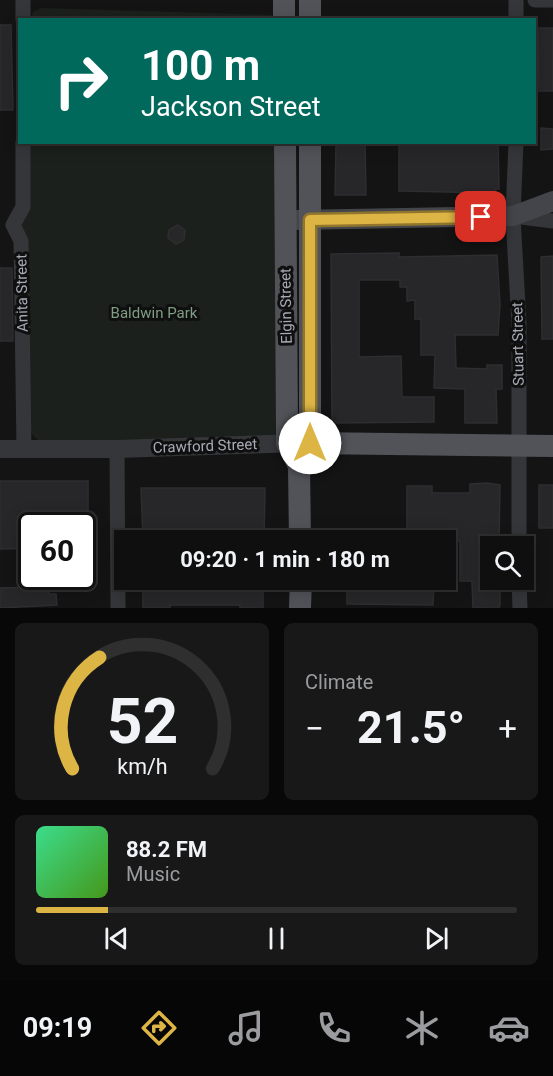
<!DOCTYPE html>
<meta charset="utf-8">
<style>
:root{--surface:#0f0f10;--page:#181819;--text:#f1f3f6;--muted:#9b9c9f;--line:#2f2f30;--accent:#ddb545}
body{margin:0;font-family:Roboto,sans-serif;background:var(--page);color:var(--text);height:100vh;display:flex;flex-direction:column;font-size:22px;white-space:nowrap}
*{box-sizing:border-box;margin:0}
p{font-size:20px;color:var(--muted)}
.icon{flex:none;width:33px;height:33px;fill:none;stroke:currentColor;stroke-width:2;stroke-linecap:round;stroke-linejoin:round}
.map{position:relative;height:608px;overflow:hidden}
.details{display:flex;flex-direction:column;gap:15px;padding:15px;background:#080809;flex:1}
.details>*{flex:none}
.hud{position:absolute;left:18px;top:18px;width:518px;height:126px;border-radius:0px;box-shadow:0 3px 15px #0003,0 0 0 2px var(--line);background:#00695c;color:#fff;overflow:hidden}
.buttons{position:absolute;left:480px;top:536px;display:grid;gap:12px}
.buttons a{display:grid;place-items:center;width:54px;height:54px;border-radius:0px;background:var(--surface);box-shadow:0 3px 15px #0003,0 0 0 2px var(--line);font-size:30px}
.speed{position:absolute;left:18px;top:512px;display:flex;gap:12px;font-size:30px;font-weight:700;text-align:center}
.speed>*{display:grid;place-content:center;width:78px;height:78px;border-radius:50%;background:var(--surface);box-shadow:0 3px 15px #0003,0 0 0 2px var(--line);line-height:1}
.speed .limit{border:3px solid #111;border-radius:9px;background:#fff;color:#111}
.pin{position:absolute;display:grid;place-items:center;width:51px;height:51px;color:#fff;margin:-26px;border-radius:12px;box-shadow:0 3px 9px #0006}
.me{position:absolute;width:66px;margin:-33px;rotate:0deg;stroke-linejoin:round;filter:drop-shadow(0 0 4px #0008)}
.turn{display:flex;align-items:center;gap:21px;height:126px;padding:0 24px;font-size:27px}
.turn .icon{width:78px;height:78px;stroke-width:2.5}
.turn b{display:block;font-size:42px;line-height:51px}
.big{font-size:45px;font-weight:700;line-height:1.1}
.details .tile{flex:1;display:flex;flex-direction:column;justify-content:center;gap:9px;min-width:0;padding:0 21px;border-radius:9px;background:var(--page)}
.details .dial{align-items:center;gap:0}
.dial svg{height:156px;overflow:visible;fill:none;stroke:var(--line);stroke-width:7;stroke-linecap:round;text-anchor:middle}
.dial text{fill:var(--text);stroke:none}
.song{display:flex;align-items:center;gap:18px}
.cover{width:72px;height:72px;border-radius:9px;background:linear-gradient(135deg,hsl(150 70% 55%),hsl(100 70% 35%))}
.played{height:6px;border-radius:3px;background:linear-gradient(90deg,var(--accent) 15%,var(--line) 15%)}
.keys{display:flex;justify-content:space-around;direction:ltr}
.heat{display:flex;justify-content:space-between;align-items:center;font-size:33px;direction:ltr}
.details .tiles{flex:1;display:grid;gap:15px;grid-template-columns:1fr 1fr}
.tile:last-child{grid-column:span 2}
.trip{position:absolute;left:114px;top:530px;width:342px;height:60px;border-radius:0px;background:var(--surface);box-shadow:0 3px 15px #0003,0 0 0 2px var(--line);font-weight:700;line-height:60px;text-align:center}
.dock{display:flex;height:96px;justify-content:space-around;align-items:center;background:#060606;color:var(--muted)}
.dock .icon{width:42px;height:42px}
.dock .active{color:var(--accent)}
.dock b{font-size:27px;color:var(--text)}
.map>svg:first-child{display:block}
.green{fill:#1b201c}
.building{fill:#272729;stroke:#2e2e31;stroke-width:1.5}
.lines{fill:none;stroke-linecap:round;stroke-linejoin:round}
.minor{stroke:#35363a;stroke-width:15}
.tertiary{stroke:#35363a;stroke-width:18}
.secondary{stroke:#44454a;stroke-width:20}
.primary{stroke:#525359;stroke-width:22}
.route-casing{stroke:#90762d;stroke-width:15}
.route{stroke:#ddb545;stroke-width:10}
.labels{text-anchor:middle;stroke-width:6;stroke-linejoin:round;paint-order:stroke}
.street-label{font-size:15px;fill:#a7aab4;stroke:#0f0f10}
.park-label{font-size:15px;fill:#809d84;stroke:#0f0f10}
</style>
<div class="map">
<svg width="553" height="608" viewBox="0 0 553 608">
<rect width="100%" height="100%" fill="#141415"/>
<g class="green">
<path d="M 41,8 L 272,15 L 272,19 L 30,20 L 33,12 Z"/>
<path d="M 29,143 L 275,143 L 282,436 L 115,442 L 38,440 L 31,433 L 28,425 L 21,228 Z"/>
</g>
<g class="building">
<path d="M 0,25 L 11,25 L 13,110 L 0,110 Z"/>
<path d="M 538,28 L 553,28 L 553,91 L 539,91 Z"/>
<path d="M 541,128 L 553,129 L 553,149 L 541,150 Z"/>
<path d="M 336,142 L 365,142 L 366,195 L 335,195 Z"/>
<path d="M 399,142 L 498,142 L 499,189 L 495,189 L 495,193 L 399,191 Z"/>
<path d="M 178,225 L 185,230 L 184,240 L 176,244 L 168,238 L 169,230 Z"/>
<path d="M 399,253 L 399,257 L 497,255 L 500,305 L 498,335 L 455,335 L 456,368 L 487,369 L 487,365 L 502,365 L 502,389 L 496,389 L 497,423 L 465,423 L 465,389 L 434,388 L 435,355 L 421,355 L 421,319 L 415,319 L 415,300 L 407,301 L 407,287 L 400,287 L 400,280 L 359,280 L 359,357 L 401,356 L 402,397 L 434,397 L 434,422 L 332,423 L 331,254 Z"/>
<path d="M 553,256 L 553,339 L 542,339 L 541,257 Z"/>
<path d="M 0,268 L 12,268 L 13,341 L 0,341 Z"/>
<path d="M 0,481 L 88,481 L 88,525 L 32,525 L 32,548 L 0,549 Z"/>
<path d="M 487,483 L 500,485 L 499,546 L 490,546 L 490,579 L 492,589 L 500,589 L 500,605 L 499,608 L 473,608 L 472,581 L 460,581 L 460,541 L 407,540 L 407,486 L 432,486 L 432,493 L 470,493 L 470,484 Z"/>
<rect x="539" y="485" width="14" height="43"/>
<path d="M 141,488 L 265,488 L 264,540 L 143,540 Z"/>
<path d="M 143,579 L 263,579 L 263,608 L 240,608 L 240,605 L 170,605 L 170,608 L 143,608 Z"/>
<path d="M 418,579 L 434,579 L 433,605 L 347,604 L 347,586 L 351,586 L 351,584 L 418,584 Z"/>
<path d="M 33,583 L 48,583 L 49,594 L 56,594 L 57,605 L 0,608 L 0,588 L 33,587 Z"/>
</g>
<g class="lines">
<g class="minor">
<path d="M 23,0 L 23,20"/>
<path d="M 535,0 L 553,0"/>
<path d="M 516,20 L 516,0"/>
<path d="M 23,142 L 23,207 L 13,225 L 21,241 L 24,448"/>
<path d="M 516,142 L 513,216 L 519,324 L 519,546"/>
<path d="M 513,216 L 553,221"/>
<path d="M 117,449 L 118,608"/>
<path d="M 519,579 L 520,608"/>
</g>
<path class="tertiary" d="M 0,449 L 117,449 L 300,443"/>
<path class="secondary" d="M 296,220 L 513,216 L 553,201"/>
<g class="primary">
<path d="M 284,0 L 284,20"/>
<path d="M 310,0 L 310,20"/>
<path d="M 285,142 L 287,426 L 287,443 L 299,466"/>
<path d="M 310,443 L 553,446"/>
<path d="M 300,540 L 299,466 L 310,443 L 310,142"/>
<path d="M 300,608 L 301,579"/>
</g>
</g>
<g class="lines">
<g class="route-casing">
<path id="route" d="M 310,443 L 310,220 L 481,217"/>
</g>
<use href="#route" class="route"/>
</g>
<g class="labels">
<g class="street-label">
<text transform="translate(22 293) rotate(-91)" y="5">Anita Street</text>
<text transform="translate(286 306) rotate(-91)" y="5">Elgin Street</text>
<text transform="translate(518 344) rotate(-91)" y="5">Stuart Street</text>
<text transform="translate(205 446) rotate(-2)" y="5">Crawford Street</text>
</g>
<g class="park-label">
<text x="154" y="318">Baldwin Park</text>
</g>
</g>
</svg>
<div class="buttons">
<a><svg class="icon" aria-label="search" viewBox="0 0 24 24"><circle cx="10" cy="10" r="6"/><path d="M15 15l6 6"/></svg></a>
</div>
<div class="speed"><div class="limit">60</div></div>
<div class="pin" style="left:481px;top:217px;background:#d93025"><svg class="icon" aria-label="arrive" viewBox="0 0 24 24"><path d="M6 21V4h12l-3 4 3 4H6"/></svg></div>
<svg class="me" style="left:310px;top:443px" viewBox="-20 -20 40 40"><circle r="19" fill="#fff"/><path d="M0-13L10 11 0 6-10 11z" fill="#ddb545"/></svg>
<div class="trip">09:20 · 1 min · 180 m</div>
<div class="hud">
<div class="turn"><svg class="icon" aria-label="right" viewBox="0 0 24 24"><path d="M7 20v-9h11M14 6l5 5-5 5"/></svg><div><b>100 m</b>Jackson Street</div></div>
</div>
</div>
<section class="details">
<div class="tiles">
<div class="tile dial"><svg viewBox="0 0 100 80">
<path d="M14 69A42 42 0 1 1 86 69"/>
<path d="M14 69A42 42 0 0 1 28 12" stroke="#ddb545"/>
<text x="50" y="56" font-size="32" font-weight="700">52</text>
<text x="50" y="72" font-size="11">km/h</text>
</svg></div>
<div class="tile"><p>Climate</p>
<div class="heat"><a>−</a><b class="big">21.5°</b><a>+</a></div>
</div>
<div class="tile">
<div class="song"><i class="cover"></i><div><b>88.2 FM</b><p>Music</p></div></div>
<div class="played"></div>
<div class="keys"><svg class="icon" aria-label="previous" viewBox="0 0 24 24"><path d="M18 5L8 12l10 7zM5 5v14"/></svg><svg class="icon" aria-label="pause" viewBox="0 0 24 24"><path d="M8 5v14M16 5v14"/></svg><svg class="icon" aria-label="next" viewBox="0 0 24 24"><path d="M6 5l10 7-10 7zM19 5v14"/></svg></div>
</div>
</div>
</section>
<nav class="dock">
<b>09:19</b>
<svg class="icon active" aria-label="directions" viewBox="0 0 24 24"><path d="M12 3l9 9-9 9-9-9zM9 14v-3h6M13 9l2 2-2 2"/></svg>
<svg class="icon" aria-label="music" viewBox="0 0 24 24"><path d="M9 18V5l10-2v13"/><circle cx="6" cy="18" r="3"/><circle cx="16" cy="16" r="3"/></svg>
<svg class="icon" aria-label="phone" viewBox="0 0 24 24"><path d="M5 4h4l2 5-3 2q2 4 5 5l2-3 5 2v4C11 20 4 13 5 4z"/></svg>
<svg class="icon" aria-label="climate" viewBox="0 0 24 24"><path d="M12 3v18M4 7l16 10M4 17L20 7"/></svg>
<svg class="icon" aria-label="car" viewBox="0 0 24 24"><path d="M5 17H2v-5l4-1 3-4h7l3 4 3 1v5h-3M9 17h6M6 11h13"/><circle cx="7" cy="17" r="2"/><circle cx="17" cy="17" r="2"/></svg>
</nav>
